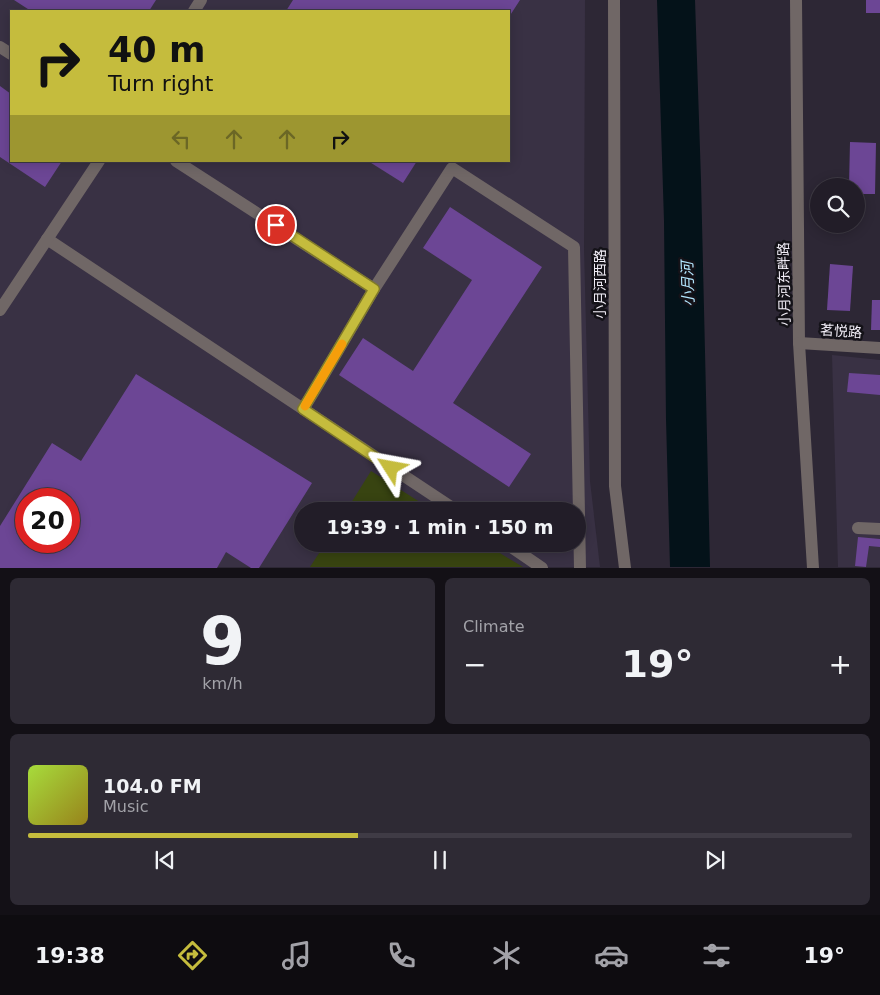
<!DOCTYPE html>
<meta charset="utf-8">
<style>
:root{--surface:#221d28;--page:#2e2a34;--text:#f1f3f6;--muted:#a2a2a8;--line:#3f3b45;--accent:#c5bc3d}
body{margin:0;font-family:"DejaVu Sans","Noto Sans SC",sans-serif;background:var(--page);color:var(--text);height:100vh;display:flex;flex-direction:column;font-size:19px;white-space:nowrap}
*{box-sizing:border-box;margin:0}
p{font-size:16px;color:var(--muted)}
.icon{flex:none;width:28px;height:28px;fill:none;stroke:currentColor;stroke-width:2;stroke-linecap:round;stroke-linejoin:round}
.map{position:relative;height:568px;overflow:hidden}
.sheet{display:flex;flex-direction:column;gap:10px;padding:10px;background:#131016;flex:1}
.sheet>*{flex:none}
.banner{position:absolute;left:10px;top:10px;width:500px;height:152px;border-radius:0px;box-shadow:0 2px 12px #0003,0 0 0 1px var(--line);background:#c5bc3d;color:#111;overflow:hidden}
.buttons{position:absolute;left:810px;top:178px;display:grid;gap:10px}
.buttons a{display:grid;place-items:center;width:55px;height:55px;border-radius:50%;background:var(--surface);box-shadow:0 2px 12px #0003,0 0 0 1px var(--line);font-size:25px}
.speed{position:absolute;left:15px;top:488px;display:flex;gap:10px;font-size:25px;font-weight:700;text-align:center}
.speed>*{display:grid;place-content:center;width:65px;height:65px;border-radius:50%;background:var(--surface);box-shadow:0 2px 12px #0003,0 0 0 1px var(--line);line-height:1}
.speed .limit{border:8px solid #d22;background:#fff;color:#111}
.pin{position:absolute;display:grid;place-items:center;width:42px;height:42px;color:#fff;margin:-21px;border:2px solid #fff;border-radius:50%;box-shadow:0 1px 5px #0007}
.me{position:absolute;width:55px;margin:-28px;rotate:304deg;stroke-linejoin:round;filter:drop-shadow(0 0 4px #0008)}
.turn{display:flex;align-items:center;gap:18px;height:105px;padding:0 15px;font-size:22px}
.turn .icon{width:65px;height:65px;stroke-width:2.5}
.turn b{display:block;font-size:35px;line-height:42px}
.lanes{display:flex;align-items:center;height:48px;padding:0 15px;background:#0003;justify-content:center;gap:25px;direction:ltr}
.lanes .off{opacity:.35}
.big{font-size:38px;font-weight:600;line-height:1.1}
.sheet .widget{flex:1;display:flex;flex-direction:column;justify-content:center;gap:8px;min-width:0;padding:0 18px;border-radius:8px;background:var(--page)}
.sheet .dial{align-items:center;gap:0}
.dial b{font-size:65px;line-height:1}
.song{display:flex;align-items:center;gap:15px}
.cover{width:60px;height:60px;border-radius:8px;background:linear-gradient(135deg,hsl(80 70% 55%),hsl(50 70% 35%))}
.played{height:5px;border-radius:2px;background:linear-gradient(90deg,var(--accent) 40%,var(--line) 40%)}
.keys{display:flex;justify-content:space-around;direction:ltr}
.heat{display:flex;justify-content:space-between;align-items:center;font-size:28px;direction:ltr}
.sheet .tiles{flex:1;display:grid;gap:10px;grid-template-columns:1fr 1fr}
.widget:last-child{grid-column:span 2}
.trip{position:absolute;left:294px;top:502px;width:292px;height:50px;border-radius:25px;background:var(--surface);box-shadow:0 2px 12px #0003,0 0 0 1px var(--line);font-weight:600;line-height:50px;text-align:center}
.tab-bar{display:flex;height:80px;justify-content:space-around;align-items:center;background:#0e0c10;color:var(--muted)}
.tab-bar .icon{width:35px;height:35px}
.tab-bar .current{color:var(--accent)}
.tab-bar b{font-size:22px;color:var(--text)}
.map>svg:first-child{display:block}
.built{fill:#393144;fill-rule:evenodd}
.green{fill:#384411}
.water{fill:#041219}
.building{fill:#6c4695;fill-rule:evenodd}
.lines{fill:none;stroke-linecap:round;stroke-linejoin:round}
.minor{stroke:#706766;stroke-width:12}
.route-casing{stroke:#807a28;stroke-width:12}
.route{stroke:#c5bc3d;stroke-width:9}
.slow{stroke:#f59e0b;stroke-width:9}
.labels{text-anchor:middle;stroke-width:5;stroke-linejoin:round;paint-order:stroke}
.street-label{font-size:14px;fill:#f1edf6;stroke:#141218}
.water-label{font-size:15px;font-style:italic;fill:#b2e6fe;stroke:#141218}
</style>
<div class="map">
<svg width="880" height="568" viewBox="0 0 880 568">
<rect width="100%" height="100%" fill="#2d2735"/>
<g class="built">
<path d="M 0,0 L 585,0 L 584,249 L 590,481 L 600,567 L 0,567 ZM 11,11 L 509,11 L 509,161 L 11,161 ZM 26,499 L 69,499 L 69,541 L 26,541 ZM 302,511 L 578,511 L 578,544 L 302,544 Z"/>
<path d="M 832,355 L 880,360 L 880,567 L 838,567 Z"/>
</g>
<g class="green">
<path d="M 371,471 L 434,511 L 346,511 Z"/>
<path d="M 325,544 L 485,544 L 523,567 L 310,567 Z"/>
</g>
<path class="water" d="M 657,0 L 695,0 L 701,180 L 710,567 L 670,567 L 666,419 L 664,221 Z"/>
<g class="building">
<path d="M 14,0 L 156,0 L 149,11 L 31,11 Z"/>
<path d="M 293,0 L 520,0 L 509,17 L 509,11 L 286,11 Z"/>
<rect x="866" y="0" width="14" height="13"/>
<path d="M 0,86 L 11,94 L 11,161 L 62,161 L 45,187 L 0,157 Z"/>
<path d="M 850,142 L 876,143 L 875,194 L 856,194 L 856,186 L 849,186 Z"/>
<path d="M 368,161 L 417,161 L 403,183 Z"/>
<path d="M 450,207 L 542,267 L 453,403 L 531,454 L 509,487 L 339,375 L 363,338 L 413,371 L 472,280 L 423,248 Z"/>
<path d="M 830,264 L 853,266 L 850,311 L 827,310 Z"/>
<path d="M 872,300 L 880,300 L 880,330 L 871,330 Z"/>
<path d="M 849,373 L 880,375 L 880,395 L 847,392 Z"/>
<path d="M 136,374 L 312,483 L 259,568 L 251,568 L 226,552 L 217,568 L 0,568 L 0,526 L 52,443 L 81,461 ZM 26,499 L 69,499 L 69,541 L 26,541 Z"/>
<path d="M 858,537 L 880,539 L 880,547 L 869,546 L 866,567 L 855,566 Z"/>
</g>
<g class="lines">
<g class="minor">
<path d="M 614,0 L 615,486 L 625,568"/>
<path d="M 796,0 L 799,343 L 813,568"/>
<path d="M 194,11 L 201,0"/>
<path d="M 0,47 L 11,54"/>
<path d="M 176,161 L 374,289"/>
<path d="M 47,239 L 457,511"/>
<path d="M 0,310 L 99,161"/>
<path d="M 799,343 L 880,348"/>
<path d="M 303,409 L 316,388 L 374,289 L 452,168 L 574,247 L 580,568"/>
<path d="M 858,528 L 880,529"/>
<path d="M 507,544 L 542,568"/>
</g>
</g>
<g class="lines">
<g class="route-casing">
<path id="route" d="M 276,225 L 374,289 L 303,409 L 391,468"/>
</g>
<use href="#route" class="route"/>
<path class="slow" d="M 305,406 L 342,344"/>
</g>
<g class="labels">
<g class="street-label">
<text transform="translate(600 284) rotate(-90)" y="5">小月河西路</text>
<text transform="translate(784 284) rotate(-91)" y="5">小月河东畔路</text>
<text transform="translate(841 331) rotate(4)" y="5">茗悦路</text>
</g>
<g class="water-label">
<text transform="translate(688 284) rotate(-92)" y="5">小月河</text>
</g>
</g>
</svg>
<div class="buttons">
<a><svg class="icon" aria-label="search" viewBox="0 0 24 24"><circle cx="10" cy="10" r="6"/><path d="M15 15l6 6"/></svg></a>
</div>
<div class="speed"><div class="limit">20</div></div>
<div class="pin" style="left:276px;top:225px;background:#d93025"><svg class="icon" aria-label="arrive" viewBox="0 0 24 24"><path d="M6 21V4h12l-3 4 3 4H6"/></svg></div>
<svg class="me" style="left:391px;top:468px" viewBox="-20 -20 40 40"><path d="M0-17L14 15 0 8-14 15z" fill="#c5bc3d" stroke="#fff" stroke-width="4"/></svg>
<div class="trip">19:39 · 1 min · 150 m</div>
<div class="banner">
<div class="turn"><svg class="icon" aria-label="right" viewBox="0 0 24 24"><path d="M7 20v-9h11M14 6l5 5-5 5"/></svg><div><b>40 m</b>Turn right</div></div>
<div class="lanes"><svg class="icon off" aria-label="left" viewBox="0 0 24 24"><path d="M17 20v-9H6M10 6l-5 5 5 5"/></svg><svg class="icon off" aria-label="ahead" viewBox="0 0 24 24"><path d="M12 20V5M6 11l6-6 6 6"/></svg><svg class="icon off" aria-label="ahead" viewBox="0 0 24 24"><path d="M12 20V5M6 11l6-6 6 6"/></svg><svg class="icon" aria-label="right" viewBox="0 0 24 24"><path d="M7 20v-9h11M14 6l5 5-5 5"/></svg></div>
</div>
</div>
<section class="sheet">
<div class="tiles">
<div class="widget dial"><b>9</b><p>km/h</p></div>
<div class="widget"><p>Climate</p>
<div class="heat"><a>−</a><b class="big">19°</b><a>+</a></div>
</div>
<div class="widget">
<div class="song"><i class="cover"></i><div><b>104.0 FM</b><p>Music</p></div></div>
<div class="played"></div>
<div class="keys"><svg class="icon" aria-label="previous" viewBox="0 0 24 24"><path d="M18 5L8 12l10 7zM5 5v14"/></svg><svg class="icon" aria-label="pause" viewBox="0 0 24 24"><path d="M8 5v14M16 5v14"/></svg><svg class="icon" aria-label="next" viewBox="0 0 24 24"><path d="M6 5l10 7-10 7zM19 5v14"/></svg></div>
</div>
</div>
</section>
<nav class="tab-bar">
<b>19:38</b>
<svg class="icon current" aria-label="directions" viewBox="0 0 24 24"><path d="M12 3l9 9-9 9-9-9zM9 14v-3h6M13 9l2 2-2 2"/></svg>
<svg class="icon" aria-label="music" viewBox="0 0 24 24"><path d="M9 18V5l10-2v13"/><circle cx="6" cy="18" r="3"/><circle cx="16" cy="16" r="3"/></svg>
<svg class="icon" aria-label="phone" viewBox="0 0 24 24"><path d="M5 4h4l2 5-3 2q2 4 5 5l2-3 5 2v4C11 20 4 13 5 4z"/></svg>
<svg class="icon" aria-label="climate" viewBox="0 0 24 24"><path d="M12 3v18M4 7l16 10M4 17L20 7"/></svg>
<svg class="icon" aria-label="car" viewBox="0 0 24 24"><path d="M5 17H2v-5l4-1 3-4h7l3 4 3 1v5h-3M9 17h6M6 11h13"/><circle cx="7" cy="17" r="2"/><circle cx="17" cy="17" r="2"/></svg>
<svg class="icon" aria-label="filters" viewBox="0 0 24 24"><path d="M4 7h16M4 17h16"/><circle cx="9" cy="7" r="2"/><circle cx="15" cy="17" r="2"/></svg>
<b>19°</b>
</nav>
